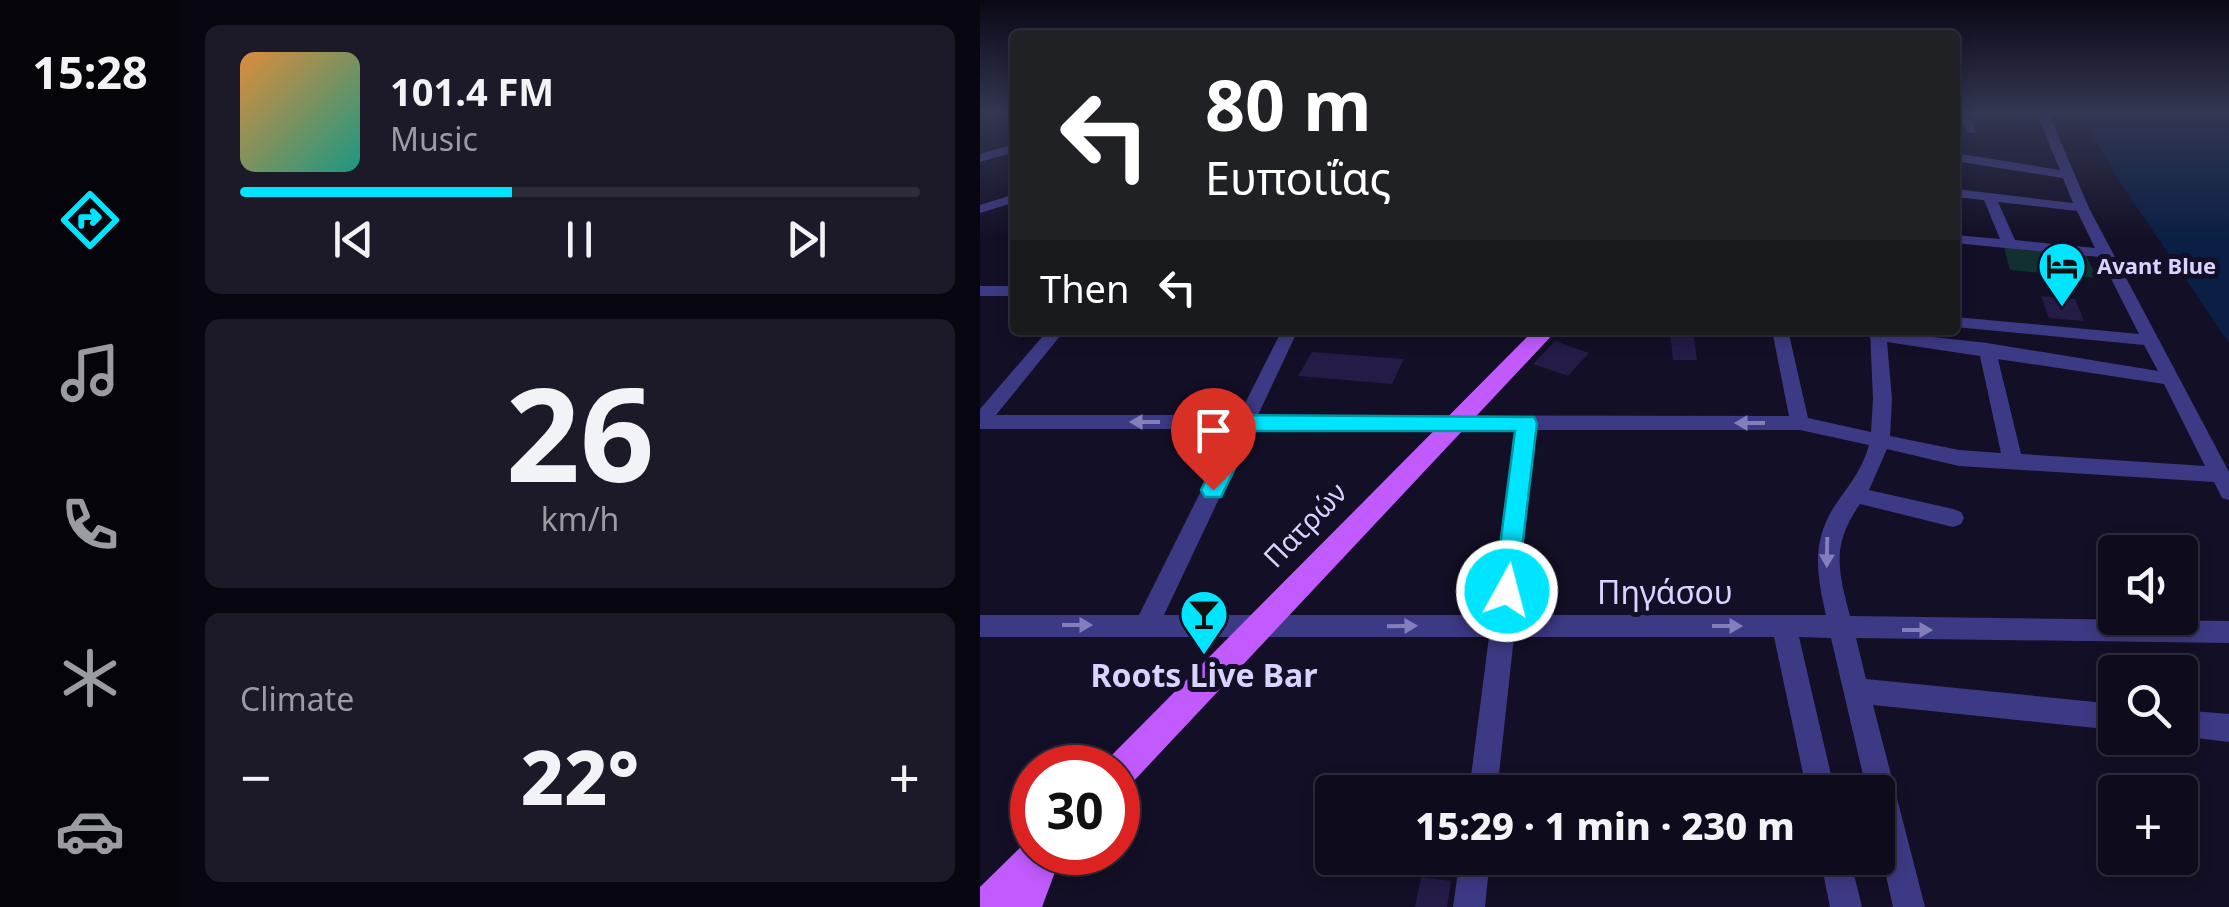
<!DOCTYPE html>
<meta charset="utf-8">
<style>
:root{--surface:#0e0b1c;--page:#1c1929;--text:#f1f3f6;--muted:#9b9ba3;--line:#2e2b3b;--accent:#00e5ff}
body{margin:0;font-family:"Noto Sans",sans-serif;background:var(--page);color:var(--text);height:100vh;display:flex;flex-direction:column;font-size:38px;white-space:nowrap}
*{box-sizing:border-box;margin:0}
p{font-size:32px;color:var(--muted)}
.icon{flex:none;width:55px;height:55px;fill:none;stroke:currentColor;stroke-width:2;stroke-linecap:round;stroke-linejoin:round}
.map{position:relative;flex:1;overflow:hidden}
.sheet{display:flex;flex-direction:column;gap:25px;padding:25px;background:#08060f;width:800px}
.sheet>*{flex:none}
.hud{position:absolute;left:30px;top:30px;width:950px;height:305px;border-radius:10px;box-shadow:0 5px 15px #0003,0 0 0 2px var(--line);background:#202124;color:#fff;overflow:hidden}
.fabs{position:absolute;left:1118px;top:535px;display:grid;gap:20px}
.fabs a{display:grid;place-items:center;width:100px;height:100px;border-radius:10px;background:var(--surface);box-shadow:0 5px 15px #0003,0 0 0 2px var(--line);font-size:50px}
.speed{position:absolute;left:30px;top:745px;display:flex;gap:20px;font-size:50px;font-weight:700;text-align:center}
.speed>*{display:grid;place-content:center;width:130px;height:130px;border-radius:50%;background:var(--surface);box-shadow:0 5px 15px #0003,0 0 0 2px var(--line);line-height:1}
.speed .limit{border:15px solid #d22;background:#fff;color:#111}
.pin{position:absolute;display:grid;place-items:center;width:85px;height:85px;color:#fff;margin:-102px -42px;border-radius:50% 50% 50% 0;rotate:-45deg;box-shadow:0 0 10px #0007}
.pin .icon{rotate:45deg}
.me{position:absolute;width:110px;margin:-55px;rotate:7deg;stroke-linejoin:round;filter:drop-shadow(0 0 8px #0008)}
.turn{display:flex;align-items:center;gap:35px;height:210px;padding:0 30px;font-size:45px}
.turn .icon{width:130px;height:130px;stroke-width:2.5}
.turn b{display:block;font-size:70px;line-height:85px}
.then{display:flex;align-items:center;height:95px;padding:0 30px;background:#0003;gap:20px;font-size:38px}
.big{font-size:75px;font-weight:800;line-height:1.1}
.sheet .widget{flex:1;display:flex;flex-direction:column;justify-content:center;gap:15px;min-width:0;padding:0 35px;border-radius:15px;background:var(--page)}
.sheet .dial{align-items:center;gap:0}
.dial b{font-size:130px;line-height:1}
.song{display:flex;align-items:center;gap:30px}
.cover{width:120px;height:120px;border-radius:15px;background:linear-gradient(135deg,hsl(30 70% 55%),hsl(170 70% 35%))}
.played{height:10px;border-radius:5px;background:linear-gradient(90deg,var(--accent) 40%,var(--line) 40%)}
.keys{display:flex;justify-content:space-around;direction:ltr}
.heat{display:flex;justify-content:space-between;align-items:center;font-size:55px;direction:ltr}
.trip{position:absolute;left:335px;top:775px;width:580px;height:100px;border-radius:10px;background:var(--surface);box-shadow:0 5px 15px #0003,0 0 0 2px var(--line);font-weight:800;line-height:100px;text-align:center}
main{display:flex;flex:1;min-height:0}
.tabs{display:flex;flex-direction:column;width:180px;justify-content:space-around;align-items:center;background:#06040b;color:var(--muted)}
.tabs .icon{width:70px;height:70px}
.tabs .active{color:var(--accent)}
.tabs b{font-size:45px;color:var(--text)}
.map>svg:first-child{display:block}
.green{fill:#12302f}
.water{fill:#0a1f44}
.building{fill:#241b47}
.lines{fill:none;stroke-linecap:round;stroke-linejoin:round}
.minor{fill:#3d3a85;fill-rule:evenodd}
.tertiary{fill:#3d3a85;fill-rule:evenodd}
.primary{fill:#c25bff;fill-rule:evenodd}
.oneway{fill:#837fbc}
.route{fill:#00e5ff;stroke:#0095a6;stroke-width:2.5}
.labels{text-anchor:middle;stroke-width:10;stroke-linejoin:round;paint-order:stroke}
.far-poi-label{font-size:22px;font-weight:bold;fill:#d9d4ff;stroke:#130f26;text-anchor:start}
.street-label{font-size:28px;fill:#d9d4ff;stroke:#130f26}
.near-street-label{font-size:32px;fill:#d9d4ff;stroke:#130f26}
.near-poi-label{font-size:32px;font-weight:bold;fill:#d9d4ff;stroke:#130f26}
</style>
<main>
<nav class="tabs">
<b>15:28</b>
<svg class="icon active" aria-label="directions" viewBox="0 0 24 24"><path d="M12 3l9 9-9 9-9-9zM9 14v-3h6M13 9l2 2-2 2"/></svg>
<svg class="icon" aria-label="music" viewBox="0 0 24 24"><path d="M9 18V5l10-2v13"/><circle cx="6" cy="18" r="3"/><circle cx="16" cy="16" r="3"/></svg>
<svg class="icon" aria-label="phone" viewBox="0 0 24 24"><path d="M5 4h4l2 5-3 2q2 4 5 5l2-3 5 2v4C11 20 4 13 5 4z"/></svg>
<svg class="icon" aria-label="climate" viewBox="0 0 24 24"><path d="M12 3v18M4 7l16 10M4 17L20 7"/></svg>
<svg class="icon" aria-label="car" viewBox="0 0 24 24"><path d="M5 17H2v-5l4-1 3-4h7l3 4 3 1v5h-3M9 17h6M6 11h13"/><circle cx="7" cy="17" r="2"/><circle cx="17" cy="17" r="2"/></svg>
</nav>
<section class="sheet">
<div class="widget">
<div class="song"><i class="cover"></i><div><b>101.4 FM</b><p>Music</p></div></div>
<div class="played"></div>
<div class="keys"><svg class="icon" aria-label="previous" viewBox="0 0 24 24"><path d="M18 5L8 12l10 7zM5 5v14"/></svg><svg class="icon" aria-label="pause" viewBox="0 0 24 24"><path d="M8 5v14M16 5v14"/></svg><svg class="icon" aria-label="next" viewBox="0 0 24 24"><path d="M6 5l10 7-10 7zM19 5v14"/></svg></div>
</div>
<div class="widget dial"><b>26</b><p>km/h</p></div>
<div class="widget"><p>Climate</p>
<div class="heat"><a>−</a><b class="big">22°</b><a>+</a></div>
</div>
</section>
<div class="map">
<svg width="1249" height="907" viewBox="0 0 1249 907">
<rect width="100%" height="100%" fill="#130f26"/>
<path class="green" d="M 1024,247 L 1106,255 L 1117,278 L 1030,270 Z"/>
<path class="water" d="M 1099,112 L 1249,112 L 1249,343 L 1141,184 Z"/>
<g class="building">
<path d="M 1061,296 L 1095,299 L 1104,321 L 1069,318 Z"/>
<path d="M 690,330 L 713,330 L 717,360 L 693,360 Z"/>
<path d="M 575,341 L 609,353 L 588,376 L 553,364 Z"/>
<path d="M 332,352 L 424,359 L 412,384 L 318,376 Z"/>
<path d="M 441,877 L 471,881 L 467,907 L 435,907 Z"/>
</g>
<g class="lines">
<g class="minor">
<path d="M 1027,112 L 1068,112 L 1109,208 L 1249,472 L 1249,500 L 1242,498 L 1234,482 L 979,466 L 907,449 L 889,490 L 973,509 L 981,512 L 984,518 L 981,524 L 973,527 L 880,504 C 851,545 858,570 870,616 L 1249,621 L 1249,643 L 876,638 L 886,679 L 1135,704 L 1135,730 L 893,705 L 945,907 L 913,907 L 898,840 L 898,792 L 887,792 L 851,638 L 819,637 L 855,792 L 827,792 L 794,637 L 534,637 L 517,792 L 489,792 L 509,637 L 0,637 L 0,615 L 159,615 L 252,429 L 0,429 L 0,409 L 68,330 L 85,330 L 16,415 L 259,415 L 302,330 L 318,330 L 278,415 L 809,416 L 792,330 L 808,330 L 828,418 L 891,432 L 893,399 L 890,330 L 1007,343 L 1178,371 L 1164,345 L 975,327 L 975,317 L 1159,334 L 1120,257 L 975,243 L 975,235 L 1020,239 L 1004,200 L 975,197 L 975,189 L 1093,203 L 1083,178 L 975,161 L 975,153 L 1080,170 L 1059,119 ZM 1018,202 L 1097,211 L 1115,248 L 1035,240 ZM 907,342 L 1000,356 L 1021,453 L 979,450 L 910,436 L 912,399 ZM 1018,359 L 1184,384 L 1225,466 L 1041,454 ZM 272,429 L 537,430 L 512,615 L 184,615 ZM 556,430 L 820,430 L 889,445 C 883,467 871,483 858,501 C 831,539 836,572 846,615 L 536,615 Z"/>
<path d="M 975,117 L 992,120 L 996,133 L 988,133 L 983,125 L 975,123 Z"/>
<path d="M 35,144 L 35,152 L 0,162 L 0,154 Z"/>
<path d="M 35,194 L 35,202 L 0,213 L 0,205 Z"/>
<rect x="0" y="286" width="35" height="10"/>
<path d="M 1200,710 L 1249,714 L 1249,742 L 1200,736 Z"/>
<path d="M 480,858 L 510,858 L 505,907 L 473,907 Z"/>
<path d="M 840,858 L 870,858 L 882,907 L 850,907 Z"/>
</g>
<path class="tertiary" d="M 0,112 L 15,112 L 0,120 Z"/>
<g class="primary">
<path d="M 554,330 L 577,330 L 150,785 L 138,790 L 138,768 L 123,768 L 126,761 Z"/>
<path d="M 52,836 L 52,852 L 80,852 L 81,856 L 62,907 L 0,907 L 0,887 Z"/>
</g>
</g>
<defs><path id="oneway-solid" d="M-6-.8H1V-3.2L6.5 0L1 3.2V.8H-6Z" transform="scale(2.5)"/></defs>
<g class="oneway">
<use href="#oneway-solid" transform="translate(165 422) rotate(-180)"/>
<use href="#oneway-solid" transform="translate(770 423) rotate(180)"/>
<use href="#oneway-solid" transform="translate(847 552) rotate(91)"/>
<use href="#oneway-solid" transform="translate(97 625)"/>
<use href="#oneway-solid" transform="translate(422 626) rotate(-1)"/>
<use href="#oneway-solid" transform="translate(747 626)"/>
<use href="#oneway-solid" transform="translate(937 630)"/>
</g>
<linearGradient id="sky" x2="0" y2="1"><stop stop-color="#0a0815"/><stop offset="0.47" stop-color="#333752"/><stop offset="1" stop-color="#333752" stop-opacity="0"/></linearGradient>
<rect width="1249" height="239" fill="url(#sky)"/>
<path class="route" d="M 266,415 L 554,417 L 557,423 L 536,599 L 518,599 L 514,591 L 535,431 L 273,431 L 241,497 L 225,497 L 221,490 L 258,417 Z"/>
<defs>
<g id="hotel-pin" transform="scale(2.5)"><path d="M0 17L-7.5 6A9.5 9.5 0 1 1 7.5 6Z" fill="#00e5ff" stroke="#130f26"/><path d="M-6-4.5h1.5V1H6V5H4.5V3h-9V5H-6ZM-4 0a1.8 1.8 0 1 1 3.6 0ZM.5 0V-2.5h3Q6-2.5 6 0Z" fill="#111"/></g>
<g id="bar-pin" transform="scale(2.5)"><path d="M0 17L-7.5 6A9.5 9.5 0 1 1 7.5 6Z" fill="#00e5ff" stroke="#130f26"/><path d="M-6-5H6L.8 .8V4.5H3.5V6h-7V4.5H-.8V.8Z" fill="#111"/></g>
</defs>
<g fill-rule="evenodd">
<use href="#hotel-pin" x="1082" y="266"/>
<use href="#bar-pin" x="224" y="614"/>
</g>
<g class="labels">
<g class="far-poi-label">
<text x="1117" y="274">Avant Blue</text>
</g>
<g class="street-label">
<text transform="translate(325 525) rotate(-46)" y="10">Πατρών</text>
</g>
<g class="near-street-label">
<text x="685" y="604">Πηγάσου</text>
</g>
<g class="near-poi-label">
<text x="224" y="687">Roots Live Bar</text>
</g>
</g>
</svg>
<div class="fabs">
<a><svg class="icon" aria-label="sound" viewBox="0 0 24 24"><path d="M4 9h4l5-4v14l-5-4H4zM17 9q2 3 0 6"/></svg></a>
<a><svg class="icon" aria-label="search" viewBox="0 0 24 24"><circle cx="10" cy="10" r="6"/><path d="M15 15l6 6"/></svg></a>
<a>+</a>
</div>
<div class="speed"><div class="limit">30</div></div>
<div class="pin" style="left:233px;top:490px;background:#d93025"><svg class="icon" aria-label="arrive" viewBox="0 0 24 24"><path d="M6 21V4h12l-3 4 3 4H6"/></svg></div>
<svg class="me" style="left:527px;top:591px" viewBox="-20 -20 40 40"><circle r="17" fill="#00e5ff" stroke="#fff" stroke-width="3"/><path d="M0-11L8 9 0 5-8 9z" fill="#fff"/></svg>
<div class="trip">15:29 · 1 min · 230 m</div>
<div class="hud">
<div class="turn"><svg class="icon" aria-label="left" viewBox="0 0 24 24"><path d="M17 20v-9H6M10 6l-5 5 5 5"/></svg><div><b>80 m</b>Ευποιΐας</div></div>
<div class="then">Then<svg class="icon" aria-label="left" viewBox="0 0 24 24"><path d="M17 20v-9H6M10 6l-5 5 5 5"/></svg></div>
</div>
</div>
</main>
